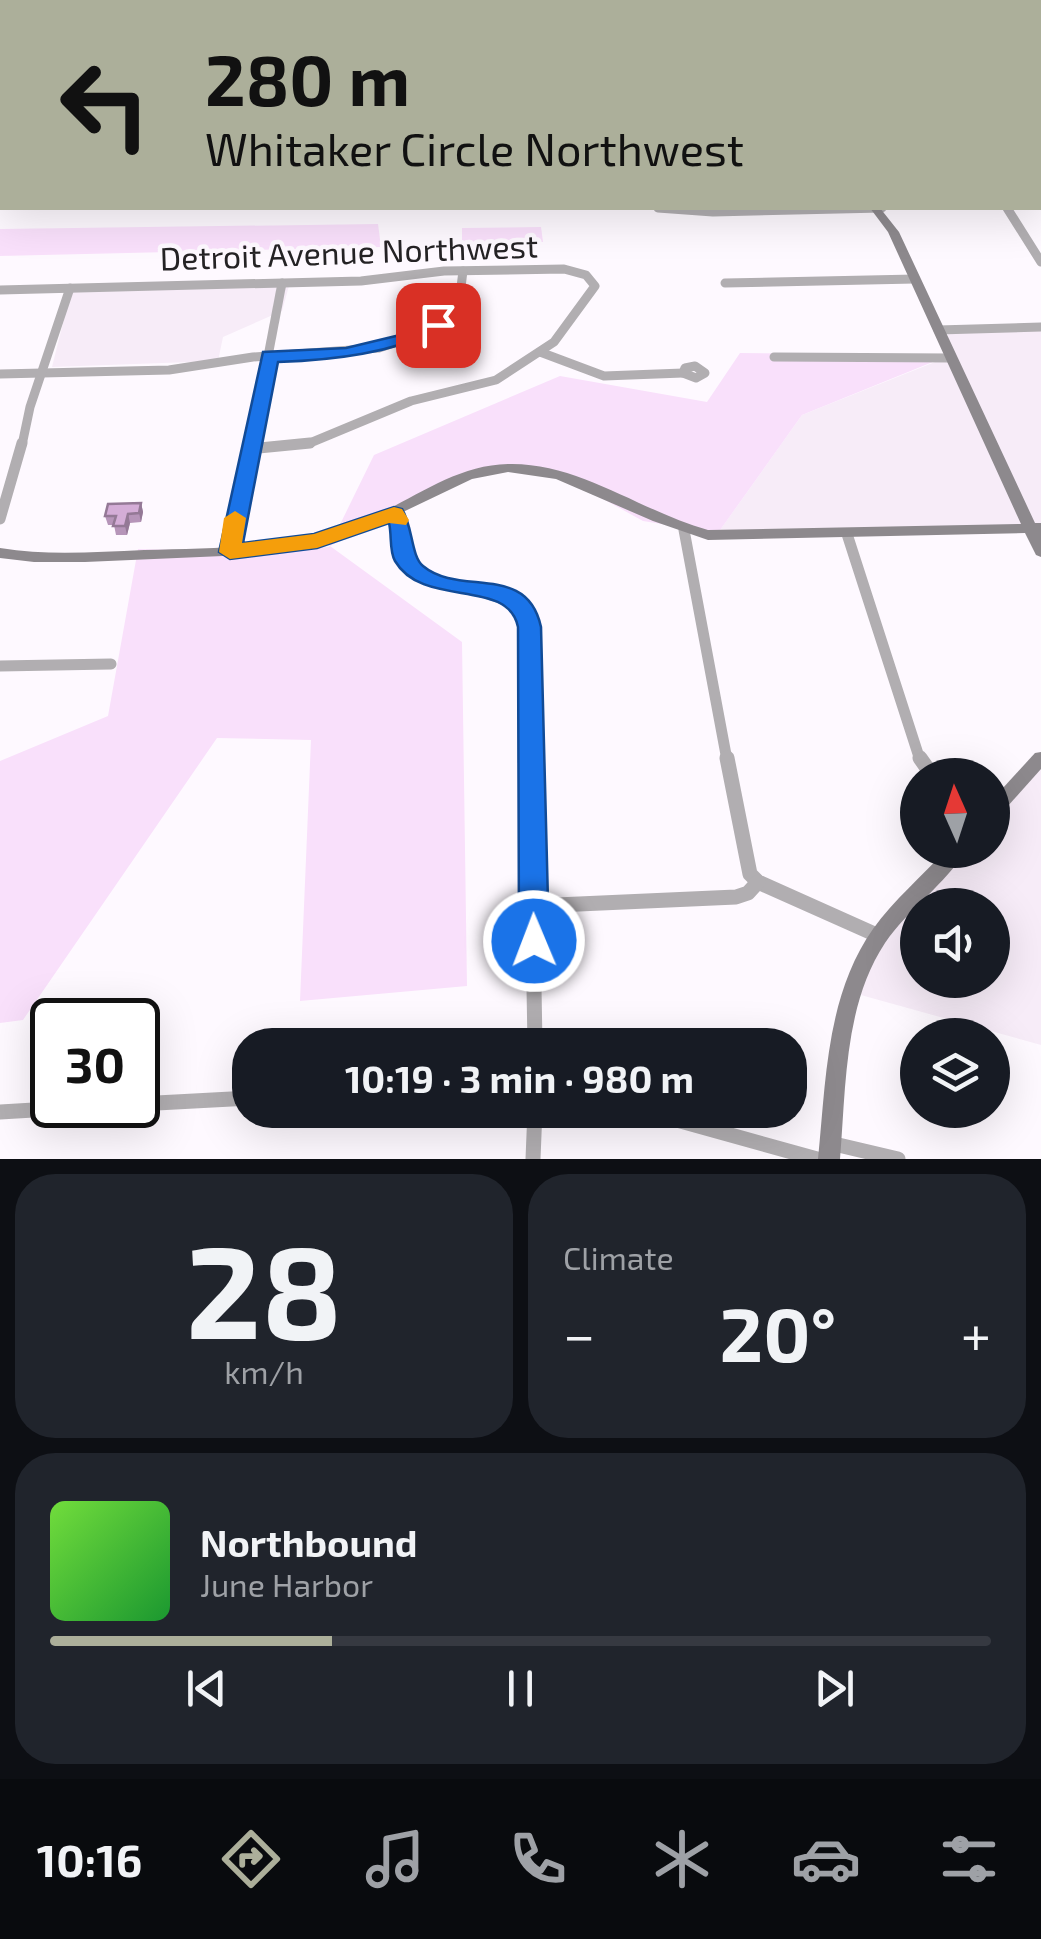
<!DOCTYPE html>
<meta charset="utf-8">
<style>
:root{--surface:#171b24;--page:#20242c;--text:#f1f3f6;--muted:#9ea1a6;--line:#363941;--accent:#acaf9a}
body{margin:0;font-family:"Exo 2",sans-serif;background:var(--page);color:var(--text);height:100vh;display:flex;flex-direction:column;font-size:38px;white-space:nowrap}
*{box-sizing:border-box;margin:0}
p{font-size:32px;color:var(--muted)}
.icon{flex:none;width:55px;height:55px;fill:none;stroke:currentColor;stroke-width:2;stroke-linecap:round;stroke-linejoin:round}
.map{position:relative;height:1159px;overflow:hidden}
.side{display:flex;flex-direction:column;gap:15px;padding:15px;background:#0d0f14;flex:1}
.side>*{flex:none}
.guide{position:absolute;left:0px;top:0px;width:1042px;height:210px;box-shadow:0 10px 40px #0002;background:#acaf9a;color:#111;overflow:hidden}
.needle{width:65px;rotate:357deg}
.buttons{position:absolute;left:900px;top:758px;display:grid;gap:20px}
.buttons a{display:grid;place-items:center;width:110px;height:110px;border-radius:50%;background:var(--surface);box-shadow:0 10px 40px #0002;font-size:50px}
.speed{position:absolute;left:30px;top:998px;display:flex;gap:20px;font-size:50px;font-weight:700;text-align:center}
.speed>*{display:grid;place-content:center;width:130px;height:130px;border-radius:50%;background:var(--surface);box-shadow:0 10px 40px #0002;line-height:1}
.speed .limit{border:5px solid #111;border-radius:15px;background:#fff;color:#111}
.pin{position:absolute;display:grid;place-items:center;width:85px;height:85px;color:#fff;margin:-42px;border-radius:20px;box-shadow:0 5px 15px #0006}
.me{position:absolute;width:110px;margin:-55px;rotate:359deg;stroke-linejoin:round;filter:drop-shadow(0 0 8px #0008)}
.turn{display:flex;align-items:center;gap:35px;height:210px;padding:0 40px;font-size:45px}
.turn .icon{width:130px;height:130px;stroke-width:2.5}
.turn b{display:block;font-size:70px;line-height:85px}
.big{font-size:75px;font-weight:700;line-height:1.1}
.side .card{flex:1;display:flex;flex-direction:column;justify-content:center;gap:15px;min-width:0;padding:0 35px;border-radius:40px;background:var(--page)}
.side .dial{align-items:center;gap:0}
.dial b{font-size:130px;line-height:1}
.song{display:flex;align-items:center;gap:30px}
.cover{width:120px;height:120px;border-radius:15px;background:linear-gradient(135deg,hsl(100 70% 55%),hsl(130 70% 35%))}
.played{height:10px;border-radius:5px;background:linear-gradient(90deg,var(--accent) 30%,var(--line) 30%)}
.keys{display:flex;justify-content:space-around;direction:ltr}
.heat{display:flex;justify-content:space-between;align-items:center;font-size:55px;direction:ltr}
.side .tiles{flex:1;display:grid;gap:15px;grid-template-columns:1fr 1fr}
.card:last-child{grid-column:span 2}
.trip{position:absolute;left:232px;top:1028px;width:575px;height:100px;border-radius:40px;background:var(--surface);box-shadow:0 10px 40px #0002;font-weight:700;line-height:100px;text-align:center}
.dock{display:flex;height:160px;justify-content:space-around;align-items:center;background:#090b0e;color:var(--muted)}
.dock .icon{width:70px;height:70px}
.dock .on{color:var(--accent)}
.dock b{font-size:45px;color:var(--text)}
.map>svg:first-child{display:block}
.built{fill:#f7ecf8;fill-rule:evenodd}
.green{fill:#f9e0fb}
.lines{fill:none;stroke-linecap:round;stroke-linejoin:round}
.street-far3{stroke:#b1aeb1;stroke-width:8}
.street-far2{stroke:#b1aeb1;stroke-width:9}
.street-far1{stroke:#b1aeb1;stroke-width:11}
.street{stroke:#b1aeb1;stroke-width:15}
.secondary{fill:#8d898d;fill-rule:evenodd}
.primary{fill:#736f73;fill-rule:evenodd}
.wall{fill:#b695b9}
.shaded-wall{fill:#947996}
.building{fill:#d4add7;stroke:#947996;stroke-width:2.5}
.route{fill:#1a73e8;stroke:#114b97;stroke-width:2.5}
.slow{fill:#f59e0b}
.labels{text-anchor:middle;stroke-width:9;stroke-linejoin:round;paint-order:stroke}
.street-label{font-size:32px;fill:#252325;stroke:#fef9ff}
</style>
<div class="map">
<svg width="1041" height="1159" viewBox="0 0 1041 1159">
<rect width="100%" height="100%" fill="#fef9ff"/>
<g class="built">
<path d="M 289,286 L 282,311 L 223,337 L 218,361 L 52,367 L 71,291 Z"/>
<path d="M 1041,325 L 1041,549 L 1025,526 L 718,533 L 802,415 L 950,356 L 947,327 Z"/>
<path d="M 1041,768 L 1041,1045 L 850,992 L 882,931 L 969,850 L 992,850 L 993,823 ZM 918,905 L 992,905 L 992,980 L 918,980 Z"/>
</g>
<g class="green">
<path d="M 378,224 L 381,247 L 0,256 L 0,229 Z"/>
<path d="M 541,227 L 543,242 L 462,244 L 462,228 Z"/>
<path d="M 740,353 L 950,355 L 802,415 L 718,533 L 643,521 L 556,473 L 499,468 L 454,483 L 330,546 L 462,642 L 467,986 L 300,1001 L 311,740 L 217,738 L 23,1020 L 0,1023 L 0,761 L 108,716 L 138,549 L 262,552 L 329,547 L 374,455 L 560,376 L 707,402 Z"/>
</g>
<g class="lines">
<path class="street-far3" d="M 0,193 L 2,188"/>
<g class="street-far2">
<path d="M 658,208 L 713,212 L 882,208"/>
<path d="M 1007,208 L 1041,262"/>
<path d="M 725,283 L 915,279"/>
<path d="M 0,290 L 361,281 L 444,271 L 564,269 L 586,275 L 595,286 L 554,342 L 496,380 L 411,401 L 310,443 L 287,445"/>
<path d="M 938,330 L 1041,327"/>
<path d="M 540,352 L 604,376 L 683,373"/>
<path d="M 774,357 L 951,358"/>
<path d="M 695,366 L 705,373 L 696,378 L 683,373 L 685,368 Z"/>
<path d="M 0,374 L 169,370 L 253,357 L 379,348 L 426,332 L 447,319 L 459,303 L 463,271"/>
<path d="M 22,445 L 30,407 L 70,288"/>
<path d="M 251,445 L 282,283"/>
</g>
<g class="street-far1">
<path d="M 249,449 L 310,443"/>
<path d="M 394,514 C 401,529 398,547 406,561 C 427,597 489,578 527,615 L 530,760"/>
<path d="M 0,519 L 22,443"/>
<path d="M 684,530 L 727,760"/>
<path d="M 847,534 L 920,760"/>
<path d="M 230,552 L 251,443"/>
<path d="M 0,666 L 111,664"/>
</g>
<g class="street">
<path d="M 530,758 L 535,1045"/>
<path d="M 727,758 L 750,874 L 758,882 L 879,936"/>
<path d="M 920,758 L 932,775"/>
<path d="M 534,906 L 736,897 L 748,893 L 758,882"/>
<path d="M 138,1104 L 250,1098"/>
<path d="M 641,1110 L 817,1159"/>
<path d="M 0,1112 L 118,1105"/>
<path d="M 830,1143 L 898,1159"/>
<path d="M 533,1159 L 535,1110"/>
</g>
<g class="secondary">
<path d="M 280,0 L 288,0 L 287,2 L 279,2 Z"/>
<rect x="0" y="102" width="2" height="6"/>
<path d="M 870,208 L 880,208 L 899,232 L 1035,523 L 1041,523 L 1041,557 L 1036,555 L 1025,533 L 708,540 L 653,521 L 556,479 L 508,472 L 472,479 L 359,533 L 301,548 L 246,555 L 85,562 L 34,562 L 0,558 L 0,548 C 48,556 95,552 144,550 C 212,548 282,549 347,527 C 401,510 448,465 508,464 C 579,462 642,512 708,530 L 1021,524 L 888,232 Z"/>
<path d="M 1041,752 L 1041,769 L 998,817 L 992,819 L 992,800 L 1035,753 Z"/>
<path d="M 946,850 L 966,850 C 945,885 908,909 885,943 C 844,1005 846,1087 840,1159 L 818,1159 C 826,1081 826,996 873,929 C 894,900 922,876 946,850 Z"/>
</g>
<g class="primary">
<path d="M 658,0 L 679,0 L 680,2 L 661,2 Z"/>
<rect x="1040" y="43" width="1" height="6"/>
</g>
</g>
<path class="wall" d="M 141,503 L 143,512 L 141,522 L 130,523 L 127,535 L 116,535 L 114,525 L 108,525 L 105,516 Z"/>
<g class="shaded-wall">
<path d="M 141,503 L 143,512 L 141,522 L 139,513 Z"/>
<path d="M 128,514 L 130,523 L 127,535 L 125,526 Z"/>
</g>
<path class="building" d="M 141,503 L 139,513 L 128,514 L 125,526 L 113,526 L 116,516 L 105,516 L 108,504 Z"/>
<path class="route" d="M 438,320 L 444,321 L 444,329 C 389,353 337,360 278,362 L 243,543 L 314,534 L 394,507 L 402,509 C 413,527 411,556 423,566 C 460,597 527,562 541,627 L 549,941 L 544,950 L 534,953 L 524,950 L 519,941 L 518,627 C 508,577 423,609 395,561 C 389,551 392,535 389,523 L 317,548 L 230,559 L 219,552 L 263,352 L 346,348 L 400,335 Z"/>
<path class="slow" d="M 394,507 L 402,509 L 409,520 L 406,525 L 389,523 L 317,548 L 230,559 L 219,552 L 224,518 L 235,511 L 246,518 L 242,543 L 314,534 Z"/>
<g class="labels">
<g class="street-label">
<text transform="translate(349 253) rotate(-2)" y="11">Detroit Avenue Northwest</text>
</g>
</g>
</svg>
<div class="buttons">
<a><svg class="needle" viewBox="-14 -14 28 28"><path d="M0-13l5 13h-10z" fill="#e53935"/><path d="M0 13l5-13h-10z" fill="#9ea1a6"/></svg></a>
<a><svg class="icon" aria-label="sound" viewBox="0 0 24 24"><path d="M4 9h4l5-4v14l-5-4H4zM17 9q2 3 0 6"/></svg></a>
<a><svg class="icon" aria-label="layers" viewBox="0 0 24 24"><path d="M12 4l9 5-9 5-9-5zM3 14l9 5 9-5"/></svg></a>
</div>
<div class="speed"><div class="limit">30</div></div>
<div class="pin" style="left:438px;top:325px;background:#d93025"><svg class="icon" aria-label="arrive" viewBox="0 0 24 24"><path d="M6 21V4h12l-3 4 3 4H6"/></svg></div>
<svg class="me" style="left:534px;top:941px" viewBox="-20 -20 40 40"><circle r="17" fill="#1a73e8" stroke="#fff" stroke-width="3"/><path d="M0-11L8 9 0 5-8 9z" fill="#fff"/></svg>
<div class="trip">10:19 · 3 min · 980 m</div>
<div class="guide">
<div class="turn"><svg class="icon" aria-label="left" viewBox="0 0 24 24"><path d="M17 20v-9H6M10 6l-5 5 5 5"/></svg><div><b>280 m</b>Whitaker Circle Northwest</div></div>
</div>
</div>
<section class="side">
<div class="tiles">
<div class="card dial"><b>28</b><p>km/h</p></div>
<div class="card"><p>Climate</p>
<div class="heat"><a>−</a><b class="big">20°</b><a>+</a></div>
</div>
<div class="card">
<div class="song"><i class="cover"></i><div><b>Northbound</b><p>June Harbor</p></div></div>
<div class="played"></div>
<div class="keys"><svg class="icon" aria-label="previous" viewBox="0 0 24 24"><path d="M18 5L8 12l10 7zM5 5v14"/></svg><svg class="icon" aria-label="pause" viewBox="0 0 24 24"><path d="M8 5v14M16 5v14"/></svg><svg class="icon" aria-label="next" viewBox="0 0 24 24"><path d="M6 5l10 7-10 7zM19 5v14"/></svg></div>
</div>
</div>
</section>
<nav class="dock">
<b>10:16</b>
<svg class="icon on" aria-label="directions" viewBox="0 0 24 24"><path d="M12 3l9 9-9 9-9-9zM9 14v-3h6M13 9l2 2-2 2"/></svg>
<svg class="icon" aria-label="music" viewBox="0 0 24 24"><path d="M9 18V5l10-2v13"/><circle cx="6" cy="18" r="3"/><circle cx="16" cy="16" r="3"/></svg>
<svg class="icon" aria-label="phone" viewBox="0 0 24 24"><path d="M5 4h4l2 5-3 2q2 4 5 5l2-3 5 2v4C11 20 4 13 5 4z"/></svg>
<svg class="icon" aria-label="climate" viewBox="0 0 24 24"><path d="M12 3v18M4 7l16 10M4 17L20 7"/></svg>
<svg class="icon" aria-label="car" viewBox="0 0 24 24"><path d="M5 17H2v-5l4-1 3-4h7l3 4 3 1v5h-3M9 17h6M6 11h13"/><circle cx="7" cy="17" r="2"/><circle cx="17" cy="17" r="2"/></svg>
<svg class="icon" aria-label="filters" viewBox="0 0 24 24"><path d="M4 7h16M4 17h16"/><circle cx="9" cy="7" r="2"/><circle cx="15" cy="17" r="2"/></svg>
</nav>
